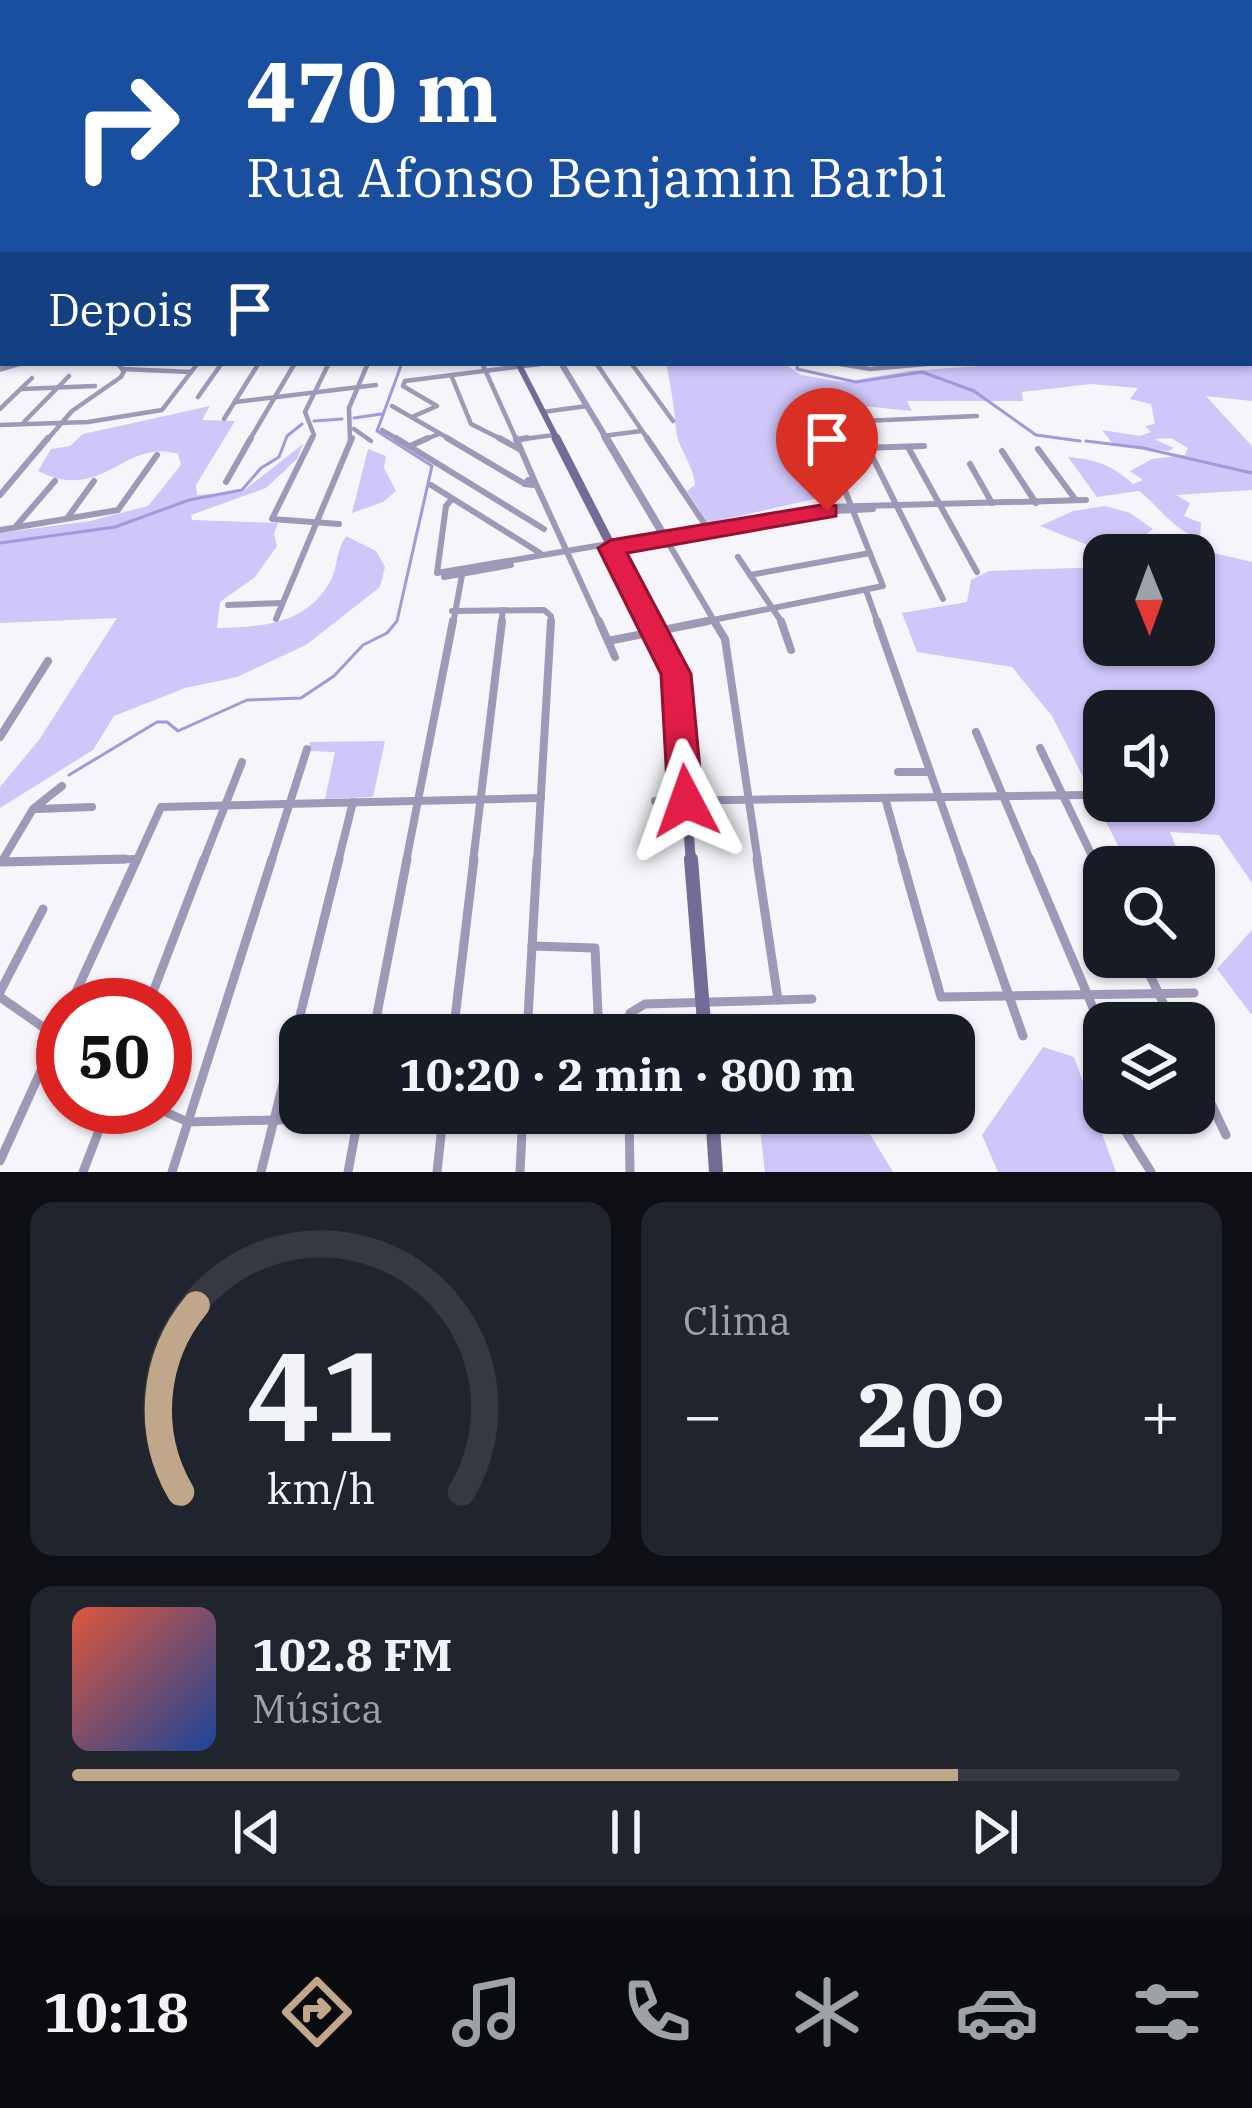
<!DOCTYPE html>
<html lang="pt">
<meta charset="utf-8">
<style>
:root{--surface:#171b24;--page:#20242c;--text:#f1f3f6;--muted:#9ea1a6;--line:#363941;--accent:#c0a789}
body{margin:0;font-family:"IBM Plex Serif",serif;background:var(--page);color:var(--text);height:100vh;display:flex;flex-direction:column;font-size:45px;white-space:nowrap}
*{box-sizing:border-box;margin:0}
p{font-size:39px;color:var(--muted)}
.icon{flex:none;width:66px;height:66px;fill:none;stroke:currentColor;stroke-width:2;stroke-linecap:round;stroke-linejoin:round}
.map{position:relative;height:1172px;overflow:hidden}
.sheet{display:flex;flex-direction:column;gap:30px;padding:30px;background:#0d0f14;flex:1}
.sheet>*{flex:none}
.guide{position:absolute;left:0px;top:0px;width:1254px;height:366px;box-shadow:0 3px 9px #0004;background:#1a4fa0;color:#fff;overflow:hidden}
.needle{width:78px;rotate:179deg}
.fabs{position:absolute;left:1083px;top:534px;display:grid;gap:24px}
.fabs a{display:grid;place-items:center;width:132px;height:132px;border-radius:24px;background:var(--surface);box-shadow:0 3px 9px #0004;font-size:60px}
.speed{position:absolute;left:36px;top:978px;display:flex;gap:24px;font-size:60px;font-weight:700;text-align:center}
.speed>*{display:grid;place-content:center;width:156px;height:156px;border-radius:50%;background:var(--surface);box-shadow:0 3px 9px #0004;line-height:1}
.speed .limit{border:18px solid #d22;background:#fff;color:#111}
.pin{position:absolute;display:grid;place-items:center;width:102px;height:102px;color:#fff;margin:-123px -51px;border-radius:50% 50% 50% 0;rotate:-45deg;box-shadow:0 0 12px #0007}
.pin .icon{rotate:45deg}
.me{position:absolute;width:132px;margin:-66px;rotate:356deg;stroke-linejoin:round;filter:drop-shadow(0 0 9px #0008)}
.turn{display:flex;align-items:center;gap:42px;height:252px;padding:0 48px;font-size:54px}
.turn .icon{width:156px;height:156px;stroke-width:2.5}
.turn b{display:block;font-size:84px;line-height:102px}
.then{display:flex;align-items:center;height:114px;padding:0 48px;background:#0003;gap:24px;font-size:45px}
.big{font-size:90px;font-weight:800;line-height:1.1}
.sheet .widget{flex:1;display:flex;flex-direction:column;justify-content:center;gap:18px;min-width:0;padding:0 42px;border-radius:24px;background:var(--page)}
.sheet .dial{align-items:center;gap:0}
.dial svg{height:312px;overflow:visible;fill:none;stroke:var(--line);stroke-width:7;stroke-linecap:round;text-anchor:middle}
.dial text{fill:var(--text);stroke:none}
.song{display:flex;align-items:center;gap:36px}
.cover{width:144px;height:144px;border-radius:18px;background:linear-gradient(135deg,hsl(10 70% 55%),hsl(220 70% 35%))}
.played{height:12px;border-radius:6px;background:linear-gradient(90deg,var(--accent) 80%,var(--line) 80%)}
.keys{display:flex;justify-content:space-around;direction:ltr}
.heat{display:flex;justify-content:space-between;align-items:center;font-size:66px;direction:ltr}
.sheet .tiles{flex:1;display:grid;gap:30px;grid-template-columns:1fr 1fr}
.widget:last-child{grid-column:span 2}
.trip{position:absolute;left:279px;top:1014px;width:696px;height:120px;border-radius:24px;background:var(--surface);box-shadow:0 3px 9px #0004;font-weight:800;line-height:120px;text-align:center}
.tabs{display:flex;height:192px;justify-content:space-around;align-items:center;background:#090b0e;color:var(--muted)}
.tabs .icon{width:84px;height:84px}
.tabs .active{color:var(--accent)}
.tabs b{font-size:54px;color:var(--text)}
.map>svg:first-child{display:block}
.green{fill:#cfc6fa;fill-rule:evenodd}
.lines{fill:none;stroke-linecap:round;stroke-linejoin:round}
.stream{stroke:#a497db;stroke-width:3}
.minor-far4{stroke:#9d99b7;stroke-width:3}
.minor-far3{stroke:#9d99b7;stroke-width:4.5}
.minor-far2{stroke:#9d99b7;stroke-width:6}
.minor-far1{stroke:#9d99b7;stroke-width:8}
.minor{stroke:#9d99b7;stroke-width:9}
.tertiary-far1{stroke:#9d99b7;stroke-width:6}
.tertiary{stroke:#9d99b7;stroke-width:8}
.secondary-far3{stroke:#746c97;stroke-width:6}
.secondary-far2{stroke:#746c97;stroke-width:9}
.secondary-far1{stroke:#746c97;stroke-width:10}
.secondary{stroke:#746c97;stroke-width:14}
.route{fill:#e11d48;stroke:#92132f;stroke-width:3}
</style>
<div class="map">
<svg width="1252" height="1172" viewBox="0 0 1252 1172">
<rect width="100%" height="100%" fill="#f6f5fb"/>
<g class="green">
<path d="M 1252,243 L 1252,401 L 1206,396 L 1252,446 L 1252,490 L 1176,495 L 1190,503 L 1184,516 L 1201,523 L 1200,539 C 1172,529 1162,509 1139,491 L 1097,497 L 1068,457 C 1097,460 1112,465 1133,484 L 1143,480 L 1130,471 L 1152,459 L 1185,455 L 1188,448 L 1171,438 L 1154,439 L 1174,448 L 1168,451 L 1113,444 L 1102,430 L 1140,436 L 1151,432 L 1145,426 L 1155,424 L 1151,404 L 1130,399 L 1138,388 L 1091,384 L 1022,392 L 1023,401 L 907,401 L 912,411 L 862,406 L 824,409 L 834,411 L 838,420 L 823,421 L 819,411 L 797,425 L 819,498 L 708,523 L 687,491 L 695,485 C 694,465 678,449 676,430 C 674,407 671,386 666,363 L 783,363 L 801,375 L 844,382 L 908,371 L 1022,363 L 1251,363 Z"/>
<path d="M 210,406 L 202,420 L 235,421 L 196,485 L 197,495 L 242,492 L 303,444 L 297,459 L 266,488 L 191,515 L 192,520 L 278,523 L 274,534 L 277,546 L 255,577 L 220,602 L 217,628 C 262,627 305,625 330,582 C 338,567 336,550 346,536 L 376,551 L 385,567 L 380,587 L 306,645 L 237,677 L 185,688 L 114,716 L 93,750 L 0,808 L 0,787 L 39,740 L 117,618 L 0,623 L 0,533 L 90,521 L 148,506 L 181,465 L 178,454 C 125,437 103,504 38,471 L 51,449 L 70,446 L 83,434 Z"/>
<path d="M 368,449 L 386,456 L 384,468 L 396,491 L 383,502 L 352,513 Z"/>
<path d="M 1105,506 L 1130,513 L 1153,529 L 1134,544 L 1160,555 L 1105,552 L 1040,526 L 1073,511 Z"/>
<path d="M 1197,549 L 1252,562 L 1252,883 L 1219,835 L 1170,832 L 1184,867 L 1129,867 L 1052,716 L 1012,667 L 917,652 L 902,613 L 967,602 L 971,580 L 989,571 L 1104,567 L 1104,645 L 1194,645 L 1194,555 L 1184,555 ZM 1104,711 L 1194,711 L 1194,801 L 1104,801 Z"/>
<path d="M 385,741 L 373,797 L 325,799 L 335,752 L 309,751 L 310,742 Z"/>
<path d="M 1252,930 L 1252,1014 L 1251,1014 L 1217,969 Z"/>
<path d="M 1043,1047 L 1074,1057 L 1116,1172 L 998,1172 L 982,1135 Z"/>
<path d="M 758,1113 L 857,1113 L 893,1172 L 765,1172 Z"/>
</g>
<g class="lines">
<g class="stream">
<path d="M 798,363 L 797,369 L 856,382 L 922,372 L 974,391 L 1036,435 L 1080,441"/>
<path d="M 354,418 L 381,414"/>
<path d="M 314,421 L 342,419"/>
<path d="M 1086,441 L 1143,448 L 1252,473"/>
<path d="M 0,543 L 115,527 L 189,500 L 242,490 L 261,468 L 279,457 L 287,436 L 302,424"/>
<path d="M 69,775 L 157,722 L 167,722 L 178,731 L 247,700 L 301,698 L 334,676 L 363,645 L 387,633 L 397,621 L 432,466 L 377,431 L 402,363"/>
</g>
<g class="minor-far4">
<path d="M 0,209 L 3,205"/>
<path d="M 0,253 L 3,248"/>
</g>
<g class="minor-far3">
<path d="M 482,363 L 517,441"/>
<path d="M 596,363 L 649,441"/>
<path d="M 631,363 L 673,421"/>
<path d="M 835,363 L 870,369 L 937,363"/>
<path d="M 122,369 L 191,372"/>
<path d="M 451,375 L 471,424 L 505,441"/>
<path d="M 405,381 L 548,363"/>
<path d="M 405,381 L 403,386 L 437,406 L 412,417"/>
<path d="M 21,389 L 95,386"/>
<path d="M 198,397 L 222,363"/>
<path d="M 235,402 L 376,385"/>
<path d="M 392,406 L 453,441"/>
<path d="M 0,409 L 32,378"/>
<path d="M 543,412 L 587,406"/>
<path d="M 224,419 L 259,363"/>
<path d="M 816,419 L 825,441"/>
<path d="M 24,422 L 69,376"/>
<path d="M 818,423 L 977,416"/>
<path d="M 0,425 L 88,422 L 162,410 L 198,363"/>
<path d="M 354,429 L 371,441"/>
<path d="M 382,430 L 401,441"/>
<path d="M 603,436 L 641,431"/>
<path d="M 516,440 L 554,435"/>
<path d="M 46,441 L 72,411 L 121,377 L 124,371 L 117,363"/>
<path d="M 249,441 L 295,363"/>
<path d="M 311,441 L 314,435 L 305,412 L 329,363"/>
<path d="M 350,441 L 349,408 L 368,363"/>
<path d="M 421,441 L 439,434"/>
</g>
<g class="minor-far2">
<path d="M 312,438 L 272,519 L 339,524"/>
<path d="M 396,438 L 544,529"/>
<path d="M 447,438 L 525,484"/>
<path d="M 499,438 L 521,450"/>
<path d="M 516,438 L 535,482"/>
<path d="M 647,438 L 708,529"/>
<path d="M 516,440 L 527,438"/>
<path d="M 410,446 L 428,438"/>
<path d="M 908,447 L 977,572"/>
<path d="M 868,448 L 943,599"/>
<path d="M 829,449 L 924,446"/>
<path d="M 1038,449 L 1075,499"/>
<path d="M 1002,451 L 1036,503"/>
<path d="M 970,464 L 992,503"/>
<path d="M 528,480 L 533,480 L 533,485 L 525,484 Z"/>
<path d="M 226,482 L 251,438"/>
<path d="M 535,482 L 600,624"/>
<path d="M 431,485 L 540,553"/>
<path d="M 0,495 L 48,438"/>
<path d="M 452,499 L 446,506 L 437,573 L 825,507 L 1086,500"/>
<path d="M 68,517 L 94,481"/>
<path d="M 17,525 L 55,481"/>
<path d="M 0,530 L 118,510 L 157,455"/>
<path d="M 663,534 L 716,624"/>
<path d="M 678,536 L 818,512 L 873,509"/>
<path d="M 738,557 L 783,624"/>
<path d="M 750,575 L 870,553"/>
<path d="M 444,577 L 511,565"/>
<path d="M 866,590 L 878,624"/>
<path d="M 228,605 L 282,603"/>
<path d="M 452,611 L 544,610 L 551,616 L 551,624"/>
<path d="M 276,619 L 352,438"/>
<path d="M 453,624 L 462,575"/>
<path d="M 501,624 L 503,610"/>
<path d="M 693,624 L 883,586 L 824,438"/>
</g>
<g class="minor-far1">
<path d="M 599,621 L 615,657"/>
<path d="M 714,621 L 725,639 L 758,862"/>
<path d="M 781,621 L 791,650"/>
<path d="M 877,621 L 962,862"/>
<path d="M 608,641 L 708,621"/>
<path d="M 976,732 L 1031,862"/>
<path d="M 0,737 L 48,661"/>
<path d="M 1040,748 L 1095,862"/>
<path d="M 898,772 L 930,772"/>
<path d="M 885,798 L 903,862"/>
<path d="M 655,801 L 1086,795"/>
<path d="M 37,809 L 92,807"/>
<path d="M 2,861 L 33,809 L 62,786"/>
<path d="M 1,862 L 136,859"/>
<path d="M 136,862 L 161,807 L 541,798"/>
<path d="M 203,862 L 242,762"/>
<path d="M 271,862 L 307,749"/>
<path d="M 338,862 L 353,802"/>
<path d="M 406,862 L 453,621"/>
<path d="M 473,862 L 502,621"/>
<path d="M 537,862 L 551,621"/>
</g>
<g class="minor">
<path d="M 757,859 L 778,1000"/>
<path d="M 902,859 L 941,997 L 1194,993"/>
<path d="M 961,859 L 1023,1036"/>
<path d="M 1030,859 L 1099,1022 L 1104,1092"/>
<path d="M 1094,859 L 1104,881"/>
<path d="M 1,862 L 125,859"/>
<path d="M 532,946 L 595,948 L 599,1035"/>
<path d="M 1141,957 L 1173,1023"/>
<path d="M 0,992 L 43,909"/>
<path d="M 0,997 L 63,1041"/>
<path d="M 70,1005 L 137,859"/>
<path d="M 148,1005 L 204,859"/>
<path d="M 373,1035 L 407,859"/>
<path d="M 453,1035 L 474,859"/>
<path d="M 527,1035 L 537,859"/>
<path d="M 628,1035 L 630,1013 L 645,1004 L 812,999"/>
<path d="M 1194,1068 L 1226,1135"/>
<path d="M 154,1107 L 188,1122 L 558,1113"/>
<path d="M 629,1113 L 630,1172"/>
<path d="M 1114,1113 L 1151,1172"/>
<path d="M 0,1161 L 63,1022"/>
<path d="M 83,1172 L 108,1107"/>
<path d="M 172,1172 L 272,859"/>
<path d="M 261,1172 L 339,859"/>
<path d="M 348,1172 L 359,1113"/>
<path d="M 437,1172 L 443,1117"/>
<path d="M 520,1172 L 523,1113"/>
</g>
<g class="tertiary-far1">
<path d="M 561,363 L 608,441"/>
<path d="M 0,369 L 20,363"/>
</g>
<path class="tertiary" d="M 606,438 L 663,534"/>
<path class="secondary-far3" d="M 518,363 L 558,441"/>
<path class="secondary-far2" d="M 556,438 L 651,624"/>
<path class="secondary-far1" d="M 649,621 L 676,674 L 691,862"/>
<g class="secondary">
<path d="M 691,859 L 705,1035"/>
<path d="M 712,1113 L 716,1172"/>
</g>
</g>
<linearGradient id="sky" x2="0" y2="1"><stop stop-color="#8da8e3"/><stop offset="0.54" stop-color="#fbfafd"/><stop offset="1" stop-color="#fbfafd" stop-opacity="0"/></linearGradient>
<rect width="1252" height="357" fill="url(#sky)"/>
<path class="route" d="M 827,504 L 836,506 L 836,516 L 627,553 L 691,674 L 703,801 L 698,811 L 686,815 L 673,811 L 668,801 L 661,674 L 598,548 L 611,540 Z"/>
</svg>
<div class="fabs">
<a><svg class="needle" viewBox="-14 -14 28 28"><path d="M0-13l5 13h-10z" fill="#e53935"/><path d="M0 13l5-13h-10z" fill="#9ea1a6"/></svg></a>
<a><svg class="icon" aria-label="sound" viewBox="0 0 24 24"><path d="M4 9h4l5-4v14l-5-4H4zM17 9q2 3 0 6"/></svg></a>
<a><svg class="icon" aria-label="search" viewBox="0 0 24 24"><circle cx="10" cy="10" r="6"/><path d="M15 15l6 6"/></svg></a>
<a><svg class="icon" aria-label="layers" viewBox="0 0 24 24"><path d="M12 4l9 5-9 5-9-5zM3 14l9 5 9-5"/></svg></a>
</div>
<div class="speed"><div class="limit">50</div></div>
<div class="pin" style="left:827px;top:511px;background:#d93025"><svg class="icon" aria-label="arrive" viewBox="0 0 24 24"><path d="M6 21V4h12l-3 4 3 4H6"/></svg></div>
<svg class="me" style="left:686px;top:801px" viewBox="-20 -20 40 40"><path d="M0-17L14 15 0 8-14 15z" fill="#e11d48" stroke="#fff" stroke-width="4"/></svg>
<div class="trip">10:20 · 2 min · 800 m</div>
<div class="guide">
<div class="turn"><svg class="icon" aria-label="right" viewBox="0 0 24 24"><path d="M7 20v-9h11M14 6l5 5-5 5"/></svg><div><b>470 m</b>Rua Afonso Benjamin Barbi</div></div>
<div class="then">Depois<svg class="icon" aria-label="arrive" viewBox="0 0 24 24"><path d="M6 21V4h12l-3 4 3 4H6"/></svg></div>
</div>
</div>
<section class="sheet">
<div class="tiles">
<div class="widget dial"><svg viewBox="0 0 100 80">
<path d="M14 69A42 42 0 1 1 86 69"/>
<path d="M14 69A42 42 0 0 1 18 21" stroke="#c0a789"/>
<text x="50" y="56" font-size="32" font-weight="700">41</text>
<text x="50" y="72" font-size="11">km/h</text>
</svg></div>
<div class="widget"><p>Clima</p>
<div class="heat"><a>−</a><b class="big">20°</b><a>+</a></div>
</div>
<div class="widget">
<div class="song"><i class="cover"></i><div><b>102.8 FM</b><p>Música</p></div></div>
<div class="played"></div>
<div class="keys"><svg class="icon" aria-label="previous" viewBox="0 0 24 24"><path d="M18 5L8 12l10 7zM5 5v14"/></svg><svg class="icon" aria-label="pause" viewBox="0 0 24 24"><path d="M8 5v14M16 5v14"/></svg><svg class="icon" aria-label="next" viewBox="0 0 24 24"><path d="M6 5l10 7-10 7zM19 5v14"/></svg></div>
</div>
</div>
</section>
<nav class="tabs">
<b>10:18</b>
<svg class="icon active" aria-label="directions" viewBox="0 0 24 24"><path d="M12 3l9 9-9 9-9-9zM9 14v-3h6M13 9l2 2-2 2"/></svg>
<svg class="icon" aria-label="music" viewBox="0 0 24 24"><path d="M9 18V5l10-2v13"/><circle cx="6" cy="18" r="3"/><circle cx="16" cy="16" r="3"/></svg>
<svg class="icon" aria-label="phone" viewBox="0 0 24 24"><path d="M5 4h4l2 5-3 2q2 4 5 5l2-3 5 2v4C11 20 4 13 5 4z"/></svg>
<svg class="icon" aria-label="climate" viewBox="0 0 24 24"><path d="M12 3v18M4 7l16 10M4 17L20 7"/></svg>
<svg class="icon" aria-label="car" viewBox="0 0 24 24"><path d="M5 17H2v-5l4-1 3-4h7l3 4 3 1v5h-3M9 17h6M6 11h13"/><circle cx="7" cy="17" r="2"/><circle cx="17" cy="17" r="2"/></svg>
<svg class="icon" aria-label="filters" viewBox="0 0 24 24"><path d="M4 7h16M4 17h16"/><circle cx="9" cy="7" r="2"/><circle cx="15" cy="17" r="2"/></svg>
</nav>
